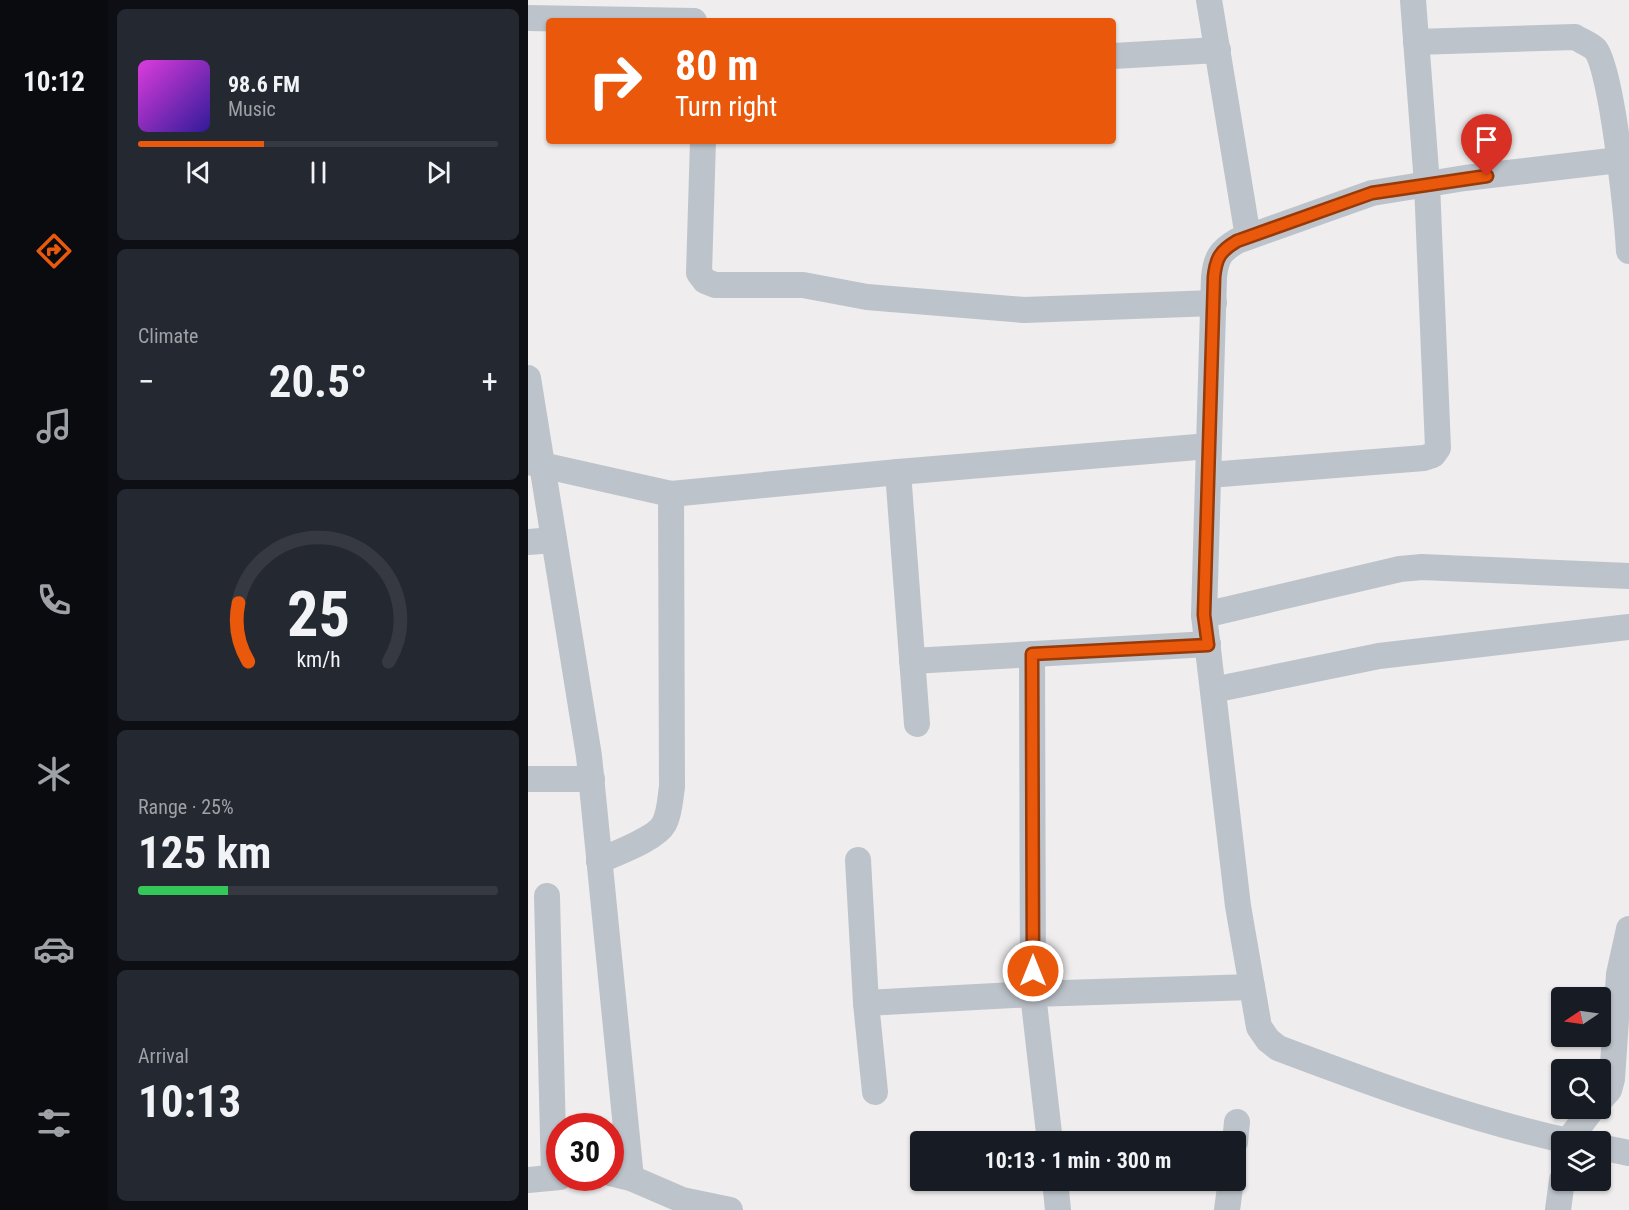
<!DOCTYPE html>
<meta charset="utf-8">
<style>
:root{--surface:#171b24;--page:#242831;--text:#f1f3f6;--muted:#9ea1a6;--line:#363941;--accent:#ea580c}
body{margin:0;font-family:"Roboto Condensed",sans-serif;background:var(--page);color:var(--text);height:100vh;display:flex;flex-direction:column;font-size:22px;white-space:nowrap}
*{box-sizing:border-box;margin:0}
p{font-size:20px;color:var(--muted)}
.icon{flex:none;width:33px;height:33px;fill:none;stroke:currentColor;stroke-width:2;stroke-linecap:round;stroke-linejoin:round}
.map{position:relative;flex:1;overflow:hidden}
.details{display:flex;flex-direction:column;gap:9px;padding:9px;background:#0d0f14;width:420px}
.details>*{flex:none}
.guide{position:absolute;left:18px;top:18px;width:570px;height:126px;border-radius:6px;box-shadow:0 2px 4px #0004;background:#ea580c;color:#fff;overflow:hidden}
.needle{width:39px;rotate:257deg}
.buttons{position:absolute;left:1023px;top:987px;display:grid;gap:12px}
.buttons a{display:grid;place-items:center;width:60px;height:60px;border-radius:6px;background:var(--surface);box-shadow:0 2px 4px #0004;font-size:30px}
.speed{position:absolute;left:18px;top:1113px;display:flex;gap:12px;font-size:30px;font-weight:700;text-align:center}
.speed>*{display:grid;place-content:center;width:78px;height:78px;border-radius:50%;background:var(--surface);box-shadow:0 2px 4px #0004;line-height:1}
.speed .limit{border:9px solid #d22;background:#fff;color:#111}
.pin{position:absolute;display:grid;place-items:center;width:51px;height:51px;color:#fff;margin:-62px -26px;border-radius:50% 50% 50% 0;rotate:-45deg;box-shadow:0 0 6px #0007}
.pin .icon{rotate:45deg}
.me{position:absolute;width:66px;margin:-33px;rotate:0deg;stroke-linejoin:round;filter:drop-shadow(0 0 4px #0008)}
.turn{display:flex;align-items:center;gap:21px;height:126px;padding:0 30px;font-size:27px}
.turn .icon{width:78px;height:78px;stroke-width:2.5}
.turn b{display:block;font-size:42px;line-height:51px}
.big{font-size:45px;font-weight:700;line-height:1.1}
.details .widget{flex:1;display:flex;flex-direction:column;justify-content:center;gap:9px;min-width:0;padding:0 21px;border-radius:9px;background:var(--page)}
.details .dial{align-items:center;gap:0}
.dial svg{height:156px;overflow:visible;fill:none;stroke:var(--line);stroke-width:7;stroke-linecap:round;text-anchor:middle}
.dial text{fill:var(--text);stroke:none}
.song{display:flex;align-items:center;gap:18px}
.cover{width:72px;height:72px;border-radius:9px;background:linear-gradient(135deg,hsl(300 70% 55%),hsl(250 70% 35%))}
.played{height:6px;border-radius:3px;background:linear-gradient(90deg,var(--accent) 35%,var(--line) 35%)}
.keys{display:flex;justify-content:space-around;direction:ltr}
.heat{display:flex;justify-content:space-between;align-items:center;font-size:33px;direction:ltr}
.charge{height:9px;border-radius:4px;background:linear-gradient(90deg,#34c759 25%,var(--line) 0)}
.trip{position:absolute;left:382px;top:1131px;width:336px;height:60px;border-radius:6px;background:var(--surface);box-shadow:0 2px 4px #0004;font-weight:700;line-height:60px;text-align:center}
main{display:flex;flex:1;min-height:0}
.tabs{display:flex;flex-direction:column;width:108px;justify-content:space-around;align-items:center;background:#090b0e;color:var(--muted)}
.tabs .icon{width:42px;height:42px}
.tabs .current{color:var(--accent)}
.tabs b{font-size:27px;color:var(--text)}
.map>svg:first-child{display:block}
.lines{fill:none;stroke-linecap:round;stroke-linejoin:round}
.minor{stroke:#bdc3ca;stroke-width:26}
.route-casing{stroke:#983908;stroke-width:15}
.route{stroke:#ea580c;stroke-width:10}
</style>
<main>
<nav class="tabs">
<b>10:12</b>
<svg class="icon current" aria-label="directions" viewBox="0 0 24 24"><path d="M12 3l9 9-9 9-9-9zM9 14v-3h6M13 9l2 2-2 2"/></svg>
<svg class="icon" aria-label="music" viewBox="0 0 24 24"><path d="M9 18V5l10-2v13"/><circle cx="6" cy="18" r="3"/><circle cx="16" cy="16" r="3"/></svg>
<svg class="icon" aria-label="phone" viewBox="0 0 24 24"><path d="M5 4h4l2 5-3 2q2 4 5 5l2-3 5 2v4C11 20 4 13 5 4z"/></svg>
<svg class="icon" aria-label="climate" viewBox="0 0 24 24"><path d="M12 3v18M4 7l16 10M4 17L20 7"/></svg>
<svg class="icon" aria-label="car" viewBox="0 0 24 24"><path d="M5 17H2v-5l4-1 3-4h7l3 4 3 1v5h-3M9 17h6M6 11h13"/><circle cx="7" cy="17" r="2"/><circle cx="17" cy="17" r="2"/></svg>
<svg class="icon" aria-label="filters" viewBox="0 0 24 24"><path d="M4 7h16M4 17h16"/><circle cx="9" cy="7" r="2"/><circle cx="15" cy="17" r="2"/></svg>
</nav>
<section class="details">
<div class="widget">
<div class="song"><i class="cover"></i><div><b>98.6 FM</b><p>Music</p></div></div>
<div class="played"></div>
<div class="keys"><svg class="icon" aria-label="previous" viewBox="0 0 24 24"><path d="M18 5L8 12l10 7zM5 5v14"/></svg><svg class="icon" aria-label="pause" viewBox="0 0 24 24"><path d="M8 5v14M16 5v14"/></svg><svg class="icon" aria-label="next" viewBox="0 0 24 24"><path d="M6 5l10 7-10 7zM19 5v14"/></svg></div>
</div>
<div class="widget"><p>Climate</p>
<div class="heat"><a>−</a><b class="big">20.5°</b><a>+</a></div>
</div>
<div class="widget dial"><svg viewBox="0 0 100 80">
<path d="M14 69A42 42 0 1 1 86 69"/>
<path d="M14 69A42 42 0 0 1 9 39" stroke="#ea580c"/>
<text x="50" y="56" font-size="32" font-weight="700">25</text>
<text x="50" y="72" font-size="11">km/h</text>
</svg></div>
<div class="widget"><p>Range · 25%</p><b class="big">125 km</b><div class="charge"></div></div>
<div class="widget"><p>Arrival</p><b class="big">10:13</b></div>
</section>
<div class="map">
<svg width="1101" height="1210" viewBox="0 0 1101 1210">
<rect width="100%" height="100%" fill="#efeded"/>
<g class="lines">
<g class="minor">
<path d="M 681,0 L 720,237"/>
<path d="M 0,18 L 166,21"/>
<path d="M 888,42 L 1047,37 C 1053,41 1062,44 1067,49 C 1084,67 1099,219 1101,251"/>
<path d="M 585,56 L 690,50"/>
<path d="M 175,141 L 171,273 L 177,281 L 187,285 L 275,285 L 339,297 L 496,310 L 686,303"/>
<path d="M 0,378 L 61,756 L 103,1178"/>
<path d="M 0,462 L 143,494 L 370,472 L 681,446"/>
<path d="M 370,472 L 389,724"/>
<path d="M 681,475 L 896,458 L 905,455 L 910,448 L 899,184 L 885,0"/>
<path d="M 0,542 L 26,540"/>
<path d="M 676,615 L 872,569 L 894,567 L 1101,576"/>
<path d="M 504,654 L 505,994 L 522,1142"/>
<path d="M 384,661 L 680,644"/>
<path d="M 685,690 L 851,656 L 1101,627"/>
<path d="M 0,779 L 64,779"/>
<path d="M 330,860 L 338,1003 L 347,1092"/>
<path d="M 71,861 C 88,853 128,839 136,824 C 142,813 142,799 144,787 L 143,494"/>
<path d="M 19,896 L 26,1177"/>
<path d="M 338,1003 L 505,994 L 724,987"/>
<path d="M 1072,1100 L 1081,1090 L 1084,1079 L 1091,974 L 1101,929"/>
<path d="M 707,1142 L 709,1122"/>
<path d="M 1039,1142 L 1065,1108"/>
<path d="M 1045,1142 C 943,1120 848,1085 750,1048 L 740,1040 L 731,1027 L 710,906 L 676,615 L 686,277 C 688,258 692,251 709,241 L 844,193 L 937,178 L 1091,160"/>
<path d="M 1072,1147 L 1101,1153"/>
<path d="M 82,1173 L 103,1178 L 154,1200 L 202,1210"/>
<path d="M 0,1180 L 32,1177"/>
<path d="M 527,1180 L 530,1210"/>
<path d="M 699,1210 L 703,1180"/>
<path d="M 1030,1210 L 1034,1180"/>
</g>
</g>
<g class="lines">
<g class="route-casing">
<path id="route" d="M 505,971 L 504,654 L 680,645 L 676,615 L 686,277 C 688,258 692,251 709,241 L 844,193 L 959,176"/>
</g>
<use href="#route" class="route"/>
</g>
</svg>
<div class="buttons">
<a><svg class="needle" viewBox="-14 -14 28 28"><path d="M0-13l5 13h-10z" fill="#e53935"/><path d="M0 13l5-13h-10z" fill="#9ea1a6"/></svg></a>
<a><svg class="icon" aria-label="search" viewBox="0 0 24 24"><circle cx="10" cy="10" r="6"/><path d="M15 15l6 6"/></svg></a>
<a><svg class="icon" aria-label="layers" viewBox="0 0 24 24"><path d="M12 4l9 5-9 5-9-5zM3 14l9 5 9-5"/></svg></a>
</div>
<div class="speed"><div class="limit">30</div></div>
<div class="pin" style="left:959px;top:176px;background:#d93025"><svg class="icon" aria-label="arrive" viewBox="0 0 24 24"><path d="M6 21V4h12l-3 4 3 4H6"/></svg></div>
<svg class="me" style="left:505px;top:971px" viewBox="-20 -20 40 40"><circle r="17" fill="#ea580c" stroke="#fff" stroke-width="3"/><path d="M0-11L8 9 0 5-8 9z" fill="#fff"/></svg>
<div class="trip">10:13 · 1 min · 300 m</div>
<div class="guide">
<div class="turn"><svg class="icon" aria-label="right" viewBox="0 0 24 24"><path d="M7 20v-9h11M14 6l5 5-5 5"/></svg><div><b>80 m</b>Turn right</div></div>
</div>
</div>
</main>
